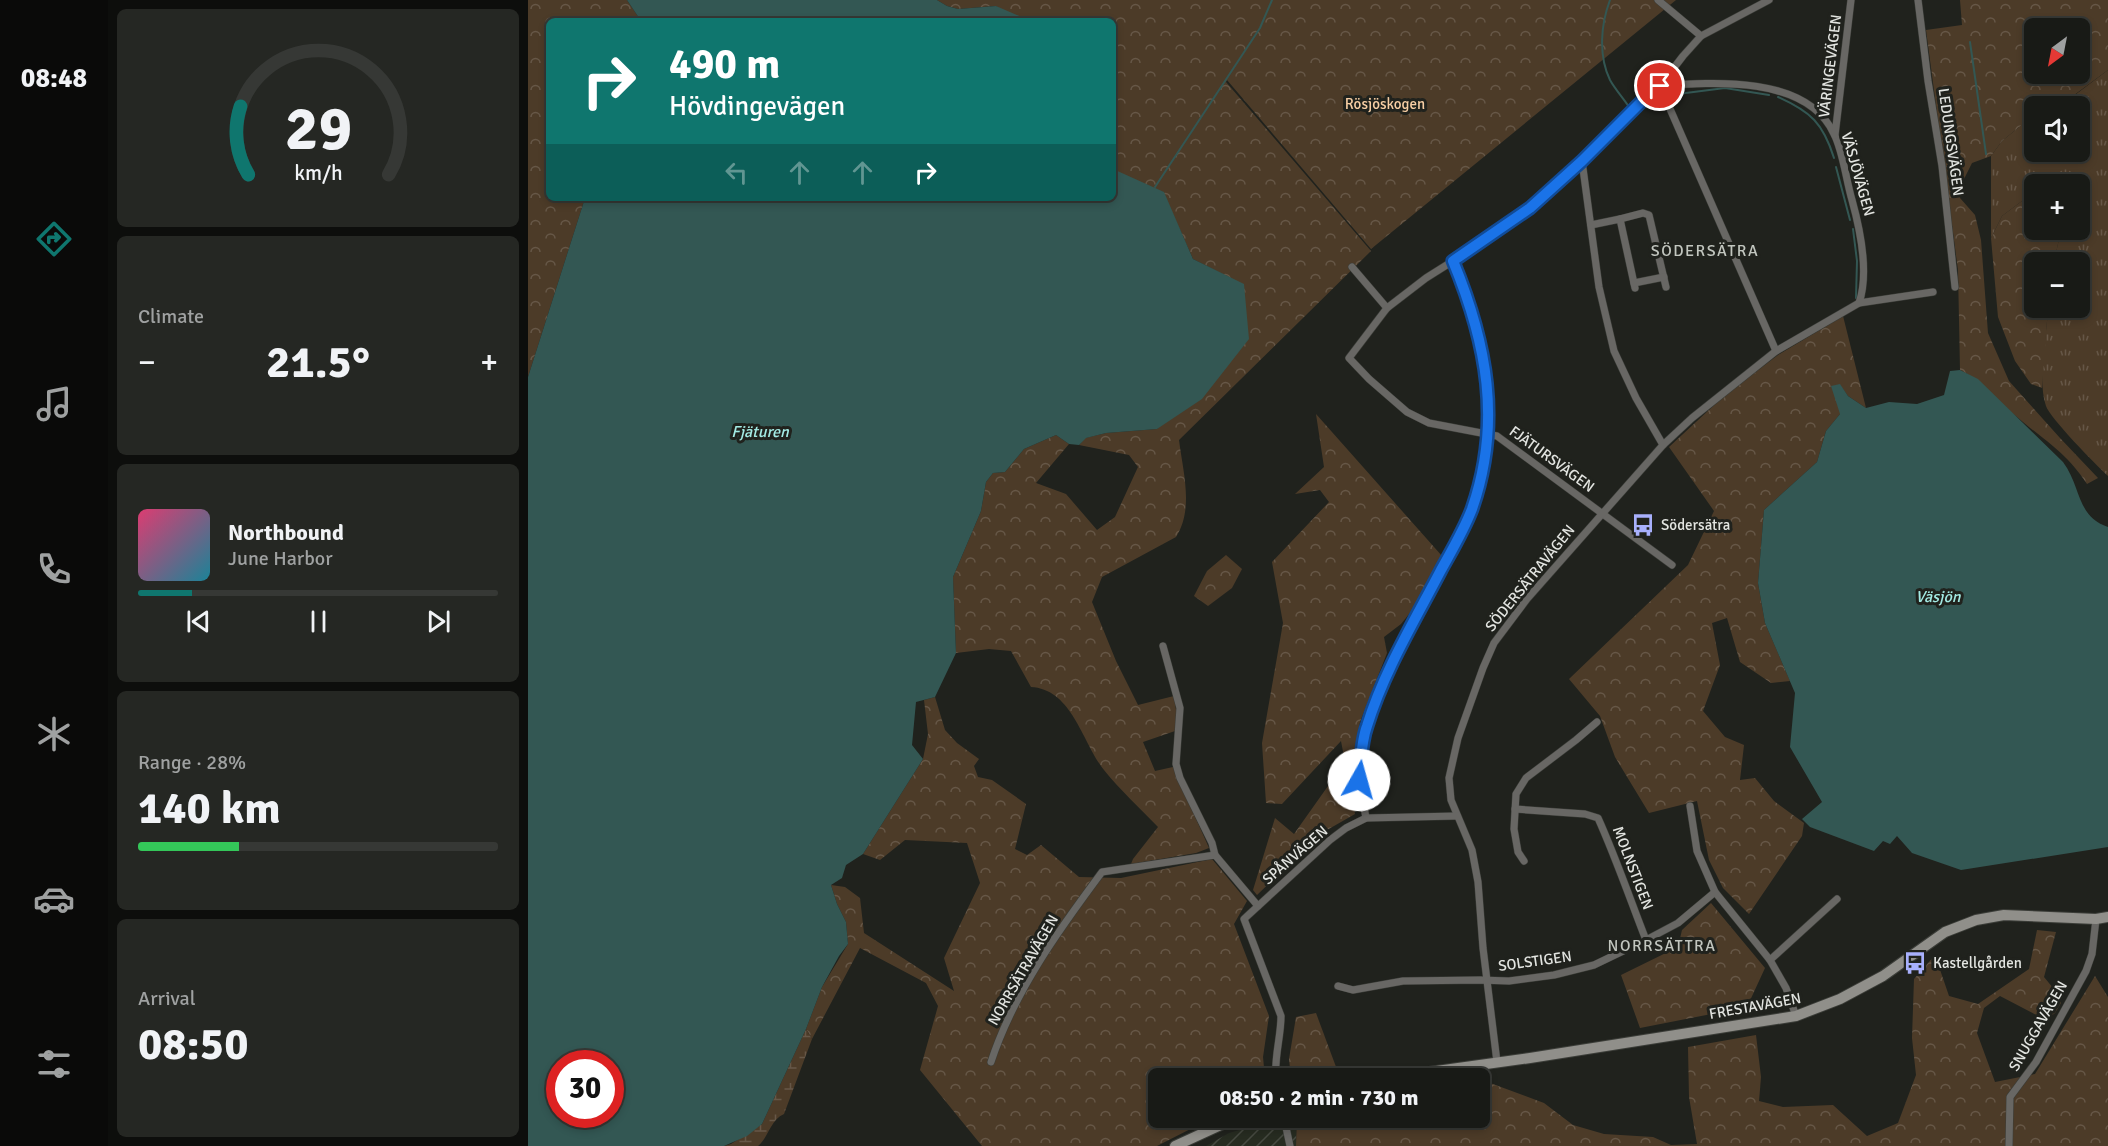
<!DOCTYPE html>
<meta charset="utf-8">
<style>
:root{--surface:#181a16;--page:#252723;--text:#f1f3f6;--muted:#9fa1a1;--line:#363835;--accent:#0f766e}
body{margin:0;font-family:Signika,sans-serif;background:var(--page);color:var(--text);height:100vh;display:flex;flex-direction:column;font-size:22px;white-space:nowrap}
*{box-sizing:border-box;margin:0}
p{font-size:20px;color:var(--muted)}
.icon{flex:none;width:33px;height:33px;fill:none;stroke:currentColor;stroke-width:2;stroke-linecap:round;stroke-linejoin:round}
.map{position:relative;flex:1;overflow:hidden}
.details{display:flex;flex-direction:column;gap:9px;padding:9px;background:#0d0e0c;width:420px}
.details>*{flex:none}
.hud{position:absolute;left:18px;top:18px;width:570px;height:183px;border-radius:9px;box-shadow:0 3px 9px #0003,0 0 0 2px var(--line);background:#0f766e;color:#fff;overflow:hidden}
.needle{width:39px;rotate:212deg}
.fabs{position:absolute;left:1496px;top:18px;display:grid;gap:12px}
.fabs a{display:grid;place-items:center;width:66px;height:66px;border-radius:9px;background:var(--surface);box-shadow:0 3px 9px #0003,0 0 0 2px var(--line);font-size:30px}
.speed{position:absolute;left:18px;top:1050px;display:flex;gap:12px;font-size:30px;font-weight:700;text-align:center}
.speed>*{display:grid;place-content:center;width:78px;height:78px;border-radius:50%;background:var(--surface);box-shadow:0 3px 9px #0003,0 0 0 2px var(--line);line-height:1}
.speed .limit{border:9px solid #d22;background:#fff;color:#111}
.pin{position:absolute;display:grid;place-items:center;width:51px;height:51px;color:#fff;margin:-26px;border:3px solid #fff;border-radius:50%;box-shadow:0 2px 6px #0007}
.me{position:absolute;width:66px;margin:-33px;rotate:7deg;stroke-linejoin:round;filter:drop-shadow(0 0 4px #0008)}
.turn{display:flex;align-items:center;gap:21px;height:126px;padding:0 24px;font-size:27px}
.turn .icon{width:78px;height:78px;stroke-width:2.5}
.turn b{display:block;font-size:42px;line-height:51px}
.lanes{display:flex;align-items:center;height:57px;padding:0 24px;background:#0003;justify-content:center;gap:30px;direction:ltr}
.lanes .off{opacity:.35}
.big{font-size:45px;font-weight:700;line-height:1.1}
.details .card{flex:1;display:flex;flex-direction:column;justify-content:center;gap:9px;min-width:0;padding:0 21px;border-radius:9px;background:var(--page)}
.details .dial{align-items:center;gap:0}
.dial svg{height:156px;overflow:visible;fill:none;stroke:var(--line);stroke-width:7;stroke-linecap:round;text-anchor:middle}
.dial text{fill:var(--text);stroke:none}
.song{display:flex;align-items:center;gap:18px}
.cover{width:72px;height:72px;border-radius:9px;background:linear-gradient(135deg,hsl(340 70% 55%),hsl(190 70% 35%))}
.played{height:6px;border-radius:3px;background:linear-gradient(90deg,var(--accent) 15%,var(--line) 15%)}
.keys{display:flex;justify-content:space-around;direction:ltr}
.heat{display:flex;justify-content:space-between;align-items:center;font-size:33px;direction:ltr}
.charge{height:9px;border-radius:4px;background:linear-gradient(90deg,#34c759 28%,var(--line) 0)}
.trip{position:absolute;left:620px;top:1068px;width:342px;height:60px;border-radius:9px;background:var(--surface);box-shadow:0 3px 9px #0003,0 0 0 2px var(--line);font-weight:700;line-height:60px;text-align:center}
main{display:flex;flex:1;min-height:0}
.tab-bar{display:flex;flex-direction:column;width:108px;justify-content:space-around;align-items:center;background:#0a0a09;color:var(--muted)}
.tab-bar .icon{width:42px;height:42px}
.tab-bar .selected{color:var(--accent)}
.tab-bar b{font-size:27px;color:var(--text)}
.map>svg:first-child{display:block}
.industrial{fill:url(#industrial-furrows)}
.grass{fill:url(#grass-tufts)}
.forest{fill:url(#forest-crowns);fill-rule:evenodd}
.wetland{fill:url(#wetland-marsh)}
.water{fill:#335753;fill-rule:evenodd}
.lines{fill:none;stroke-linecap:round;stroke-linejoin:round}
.stream{stroke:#335753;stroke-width:2}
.street-casing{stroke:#3b3d38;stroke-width:8}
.secondary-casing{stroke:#3b3d38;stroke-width:12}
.street{stroke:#686764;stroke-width:7}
.secondary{stroke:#908f8a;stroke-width:10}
.route-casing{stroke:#114b97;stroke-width:15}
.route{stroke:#1a73e8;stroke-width:10}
.labels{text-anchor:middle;stroke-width:6;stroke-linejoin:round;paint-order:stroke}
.street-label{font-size:15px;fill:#e3e5e1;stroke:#20221d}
.park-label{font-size:15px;fill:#f7cea4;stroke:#20221d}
.poi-label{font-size:15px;fill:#e3e5e1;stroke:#20221d;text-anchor:start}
.neighbourhood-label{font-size:16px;letter-spacing:1.5px;fill:#c2c6bf;stroke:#20221d}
.water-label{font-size:16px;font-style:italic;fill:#a3ebe4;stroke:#20221d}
</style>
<main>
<nav class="tab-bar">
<b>08:48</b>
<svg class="icon selected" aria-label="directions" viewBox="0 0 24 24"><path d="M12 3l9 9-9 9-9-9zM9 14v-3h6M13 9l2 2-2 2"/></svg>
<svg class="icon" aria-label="music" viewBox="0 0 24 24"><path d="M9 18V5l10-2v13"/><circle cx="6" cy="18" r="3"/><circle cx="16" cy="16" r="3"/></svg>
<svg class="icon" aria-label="phone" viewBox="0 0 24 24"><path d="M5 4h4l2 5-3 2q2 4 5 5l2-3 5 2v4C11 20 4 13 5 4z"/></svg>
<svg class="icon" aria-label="climate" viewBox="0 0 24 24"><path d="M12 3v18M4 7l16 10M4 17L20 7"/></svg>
<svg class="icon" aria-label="car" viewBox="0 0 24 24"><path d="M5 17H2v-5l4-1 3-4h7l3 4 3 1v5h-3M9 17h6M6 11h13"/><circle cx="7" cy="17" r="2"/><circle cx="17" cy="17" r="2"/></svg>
<svg class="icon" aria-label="filters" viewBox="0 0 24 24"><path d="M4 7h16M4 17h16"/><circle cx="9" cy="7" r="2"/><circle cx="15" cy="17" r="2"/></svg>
</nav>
<section class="details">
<div class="card dial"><svg viewBox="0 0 100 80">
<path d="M14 69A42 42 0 1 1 86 69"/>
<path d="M14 69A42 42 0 0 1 10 34" stroke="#0f766e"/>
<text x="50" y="56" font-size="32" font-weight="700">29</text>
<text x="50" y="72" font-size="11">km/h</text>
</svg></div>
<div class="card"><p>Climate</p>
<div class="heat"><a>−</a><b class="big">21.5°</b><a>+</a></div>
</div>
<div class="card">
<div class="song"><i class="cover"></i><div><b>Northbound</b><p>June Harbor</p></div></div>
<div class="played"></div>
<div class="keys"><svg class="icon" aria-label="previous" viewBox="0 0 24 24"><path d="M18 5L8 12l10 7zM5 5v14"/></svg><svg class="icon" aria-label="pause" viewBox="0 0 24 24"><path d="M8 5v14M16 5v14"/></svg><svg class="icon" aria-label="next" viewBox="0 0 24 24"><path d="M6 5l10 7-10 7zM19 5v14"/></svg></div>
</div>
<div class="card"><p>Range · 28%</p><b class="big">140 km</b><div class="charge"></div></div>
<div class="card"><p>Arrival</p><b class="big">08:50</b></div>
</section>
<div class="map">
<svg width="1580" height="1146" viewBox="0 0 1580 1146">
<defs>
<pattern id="industrial-furrows" width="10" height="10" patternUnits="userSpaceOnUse" patternTransform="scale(1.5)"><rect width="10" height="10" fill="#272c21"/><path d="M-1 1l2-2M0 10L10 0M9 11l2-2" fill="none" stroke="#464a41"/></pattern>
<pattern id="grass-tufts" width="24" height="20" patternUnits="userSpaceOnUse" patternTransform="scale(1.5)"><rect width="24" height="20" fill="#4c3b28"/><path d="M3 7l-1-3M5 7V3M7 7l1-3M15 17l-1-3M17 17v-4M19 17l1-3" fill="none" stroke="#665747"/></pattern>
<pattern id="forest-crowns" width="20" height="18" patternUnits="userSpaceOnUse" patternTransform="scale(1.5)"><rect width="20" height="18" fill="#4c3b28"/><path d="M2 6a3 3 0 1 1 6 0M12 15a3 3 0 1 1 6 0" fill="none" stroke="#665747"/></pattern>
<pattern id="wetland-marsh" width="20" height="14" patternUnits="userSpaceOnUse" patternTransform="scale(1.5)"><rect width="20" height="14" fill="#4c3b28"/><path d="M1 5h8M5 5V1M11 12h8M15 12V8" fill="none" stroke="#665747"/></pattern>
</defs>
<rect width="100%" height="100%" fill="#20221d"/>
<path class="industrial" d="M 754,1118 L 769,1118 L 768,1146 L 678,1146 L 701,1133 Z"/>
<path class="grass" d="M 1580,70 L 1580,476 C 1568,465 1522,418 1518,406 C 1509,380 1519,336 1520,308 L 1551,308 L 1551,262 L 1526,262 L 1533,230 L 1551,230 L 1553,194 L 1551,184 L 1506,184 L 1506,192 L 1474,216 L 1463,238 L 1463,156 L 1474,141 L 1506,115 L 1506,152 L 1551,152 L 1551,106 L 1526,106 L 1539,101 Z"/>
<g class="forest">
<path d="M 0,0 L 99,0 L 113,21 L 21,21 L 21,198 L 57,198 L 0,377 Z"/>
<path d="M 409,0 L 1148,0 L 843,249 L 699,80 L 698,82 L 843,251 L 651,440 C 655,472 666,509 648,537 L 574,577 L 564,602 L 588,661 L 610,705 L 646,696 L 649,717 L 647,731 L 615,742 L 627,771 L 645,767 L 681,848 L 668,853 L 603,864 L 605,859 L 630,827 C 612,808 592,790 576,770 C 554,742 544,689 503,687 L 483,651 L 461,649 L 428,653 L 425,577 L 453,511 L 458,482 L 465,473 L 477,472 L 496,449 L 528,435 L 541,444 L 508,483 L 538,494 L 569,530 L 587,517 L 610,467 L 601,455 L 551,445 L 557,438 L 578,433 L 629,429 L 716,285 L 665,259 L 635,192 L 632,191 L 585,197 L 585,21 L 490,21 L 468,6 L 430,9 L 419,6 Z"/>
<path d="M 1432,0 L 1580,0 L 1580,70 L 1538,101 L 1526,106 L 1506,106 L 1506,115 L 1474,141 L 1463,156 L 1444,163 L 1434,183 L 1432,198 L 1447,215 L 1453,240 L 1460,333 L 1481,381 L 1532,438 L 1570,478 L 1559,484 C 1538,452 1517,441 1489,417 C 1468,400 1457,383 1432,370 L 1430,270 L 1398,30 L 1434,25 ZM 1506,28 L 1551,28 L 1551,74 L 1506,74 Z"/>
<path d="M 1506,192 L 1506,230 L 1533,230 L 1526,262 L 1506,262 L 1506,308 L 1520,308 L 1514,388 L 1503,384 L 1487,361 L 1470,317 L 1463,238 L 1474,216 Z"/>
<path d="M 1315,316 L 1338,408 L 1320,396 L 1312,385 L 1312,414 L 1298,431 L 1289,462 L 1236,510 L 1230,583 L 1237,623 L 1262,681 L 1243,683 L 1212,662 L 1199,618 L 1184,623 L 1192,665 L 1175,711 L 1197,737 L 1216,745 L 1212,780 L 1227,778 L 1246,801 L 1276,823 L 1274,836 L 1221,914 L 1195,888 L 1181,860 L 1169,801 L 1121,813 L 1087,757 L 1072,716 L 1041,679 L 1160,565 L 1186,511 L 1141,447 L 1196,396 L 1250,355 Z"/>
<path d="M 788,414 L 914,556 L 886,608 L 873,624 L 856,637 L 859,653 L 832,722 L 821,779 L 827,814 L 792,834 L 729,895 L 725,890 L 747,818 L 766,834 L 817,762 L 813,741 L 754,804 L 738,803 L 734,743 L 755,623 L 744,562 L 801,502 L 792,490 L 767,494 L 796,467 Z"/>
<path d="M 698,555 L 714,569 L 704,588 L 680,606 L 666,596 L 679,571 Z"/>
<path d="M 407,697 L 417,730 L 429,743 L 451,759 L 446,766 L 450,777 L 464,780 L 498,804 L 487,849 L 499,855 L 513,845 L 551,877 L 593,878 L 684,859 L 719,901 L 706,924 L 741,1016 L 735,1057 L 737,1078 L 630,1078 L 630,1118 L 684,1118 L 629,1146 L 454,1146 L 392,1070 L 410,1006 L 398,983 L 332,948 L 284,1039 L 278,1029 L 294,987 L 320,944 L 318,922 L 309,904 L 303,885 L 317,887 L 332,898 L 336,933 L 426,991 L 416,958 L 452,883 L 439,843 L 377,840 L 352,860 L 335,854 L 395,759 L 400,734 L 396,700 Z"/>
<path d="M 1183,903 L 1237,968 L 1219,1007 L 1112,1028 L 1093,975 L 1150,947 L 1154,930 Z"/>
<path d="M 1509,930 L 1528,932 L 1516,977 L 1530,994 L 1533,1003 L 1527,1013 L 1518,1020 L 1472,996 L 1456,1008 L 1449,1033 L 1467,1082 L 1507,1074 L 1567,976 L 1580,997 L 1580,1146 L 768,1146 L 769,1118 L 951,1118 L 951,1081 L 954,1080 L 1016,1103 L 1045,1125 L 1076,1134 L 1125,1137 L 1143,1145 L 1169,1144 L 1161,1097 L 1160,1047 L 1228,1035 L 1233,1077 L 1231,1101 L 1255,1107 L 1305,1105 L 1339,1136 L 1370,1123 L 1388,1075 L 1384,1038 L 1386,979 L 1407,955 L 1421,996 L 1450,1004 L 1501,969 Z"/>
<path d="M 788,1013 L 811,1075 L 793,1078 L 763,1078 L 761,1059 L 768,1017 Z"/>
</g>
<path class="wetland" d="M 278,1029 L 284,1039 L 256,1114 C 242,1120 241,1137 230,1146 L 196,1146 L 203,1144 L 234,1124 Z"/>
<g class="water">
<path d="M 99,0 L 409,0 L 419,6 L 430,9 L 468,6 L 503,21 L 113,21 Z"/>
<path d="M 585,169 L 636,192 L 665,259 L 716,284 L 721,339 L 674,399 L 629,429 L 578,433 L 558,438 L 551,445 L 541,444 L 528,435 L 496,449 L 477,472 L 465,473 L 458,482 L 453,511 L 425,577 L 428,653 L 407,697 L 388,702 L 384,745 L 395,759 L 335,854 L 318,865 L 314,878 L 303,885 L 309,904 L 318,922 L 320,944 L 311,956 L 294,987 L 278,1029 L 234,1124 L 219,1136 L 196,1146 L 0,1146 L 0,377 L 57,198 L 585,198 ZM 32,1064 L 82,1064 L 82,1114 L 32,1114 Z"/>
<path d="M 1432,370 L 1450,379 L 1535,462 C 1554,488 1548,516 1580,527 L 1580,847 L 1433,870 L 1384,853 L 1369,836 L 1362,844 L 1355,841 L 1346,851 L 1282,827 L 1274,819 L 1294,802 L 1262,747 L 1267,693 L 1237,623 L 1230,583 L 1236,510 L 1289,462 L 1298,431 L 1312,414 L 1303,386 L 1312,384 L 1320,396 L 1338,408 L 1361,402 L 1389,404 L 1416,395 L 1422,371 Z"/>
</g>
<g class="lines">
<g class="stream">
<path d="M 1082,0 C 1073,24 1070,55 1082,80 C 1087,89 1095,98 1101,107"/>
<path d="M 1442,42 L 1458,154"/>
<path d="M 1142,95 L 1197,88 L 1241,95"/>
<path d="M 1250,97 C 1283,112 1295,123 1306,158"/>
<path d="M 1308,167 L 1322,220"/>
<path d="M 627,187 L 732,28 L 744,0"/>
<path d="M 1325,229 L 1329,261 L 1328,298"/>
</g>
<g class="street-casing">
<g id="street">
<path d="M 1130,0 L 1173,36"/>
<path d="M 1390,0 L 1400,81 L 1414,166 L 1427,287"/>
<path d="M 1132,86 C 1185,82 1279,75 1306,134 C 1315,151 1318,180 1324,200 C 1332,229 1341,274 1331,303"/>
<path d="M 1132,86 L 1248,351"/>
<path d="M 1307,135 L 1323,0"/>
<path d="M 1054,161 L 1071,287 L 1086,351 L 1108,398 L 1135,445"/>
<path d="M 1092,219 L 1115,213 L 1121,215 L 1138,287"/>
<path d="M 1063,225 L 1092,219 L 1107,288"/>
<path d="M 824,267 L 859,308"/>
<path d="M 1106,283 L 1136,277"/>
<path d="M 1144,565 L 969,436 L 901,423 L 879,412 L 841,379 L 821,358 L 859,308 L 898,278 L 925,261 L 1002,208 L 1054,161 L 1118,97 L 1132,86 L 1155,56 L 1173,36 L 1241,0"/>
<path d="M 635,646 L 652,708 L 648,764 L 652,778 L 684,843 L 687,855"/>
<path d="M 1162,806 L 1169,851 L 1187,892 L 1242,960 L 1258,988 L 1268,1016"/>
<path d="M 987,809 L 1057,814 L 1070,818 C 1088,858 1102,899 1118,940"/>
<path d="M 838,818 L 831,780 L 838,727 L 858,677 L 943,509 L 955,462 L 959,433 L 960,390 L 955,352 L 939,295 L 925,261"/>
<path d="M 996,861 L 990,852 L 986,829 L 988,794 L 998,778 L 1048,740 L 1069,722"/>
<path d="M 1242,960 L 1309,899"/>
<path d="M 810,986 L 825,990 L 875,981 L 952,980 L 981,981 L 1026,975 L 1066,965 L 1118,940 L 1150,923 L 1187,892"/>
<path d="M 463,1062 C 486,992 530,931 574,872 L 687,855 L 730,906"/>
<path d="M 969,1062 L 955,948 L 950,882 L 944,850 L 923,800 L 921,778 L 930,738 L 955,668 L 966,643 L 999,599 L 1135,445 L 1164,418 L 1248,351 L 1331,303 L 1405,292"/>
<path d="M 748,1078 C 746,1057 753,1037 753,1016 L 716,919 L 802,840 L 818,828 L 838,818 L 929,816"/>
<path d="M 756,1118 L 762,1146"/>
<path d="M 1481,1146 L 1482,1097 L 1508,1062 L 1558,971 L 1564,954 L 1568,919"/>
</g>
</g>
<g class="secondary-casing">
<g id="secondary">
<path d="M 858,1078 L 1002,1058 L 1268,1016 L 1312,999 L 1355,976 L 1417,932 L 1448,920 L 1476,915 L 1568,919 L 1580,917"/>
<path d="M 647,1146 L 708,1118"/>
</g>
</g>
<use href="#street" class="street"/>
<use href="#secondary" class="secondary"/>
</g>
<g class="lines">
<g class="route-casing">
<path id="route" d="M 831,780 C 833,762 833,742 839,726 C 856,671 887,620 913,570 C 924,550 936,530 944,509 C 974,423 959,343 925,261 L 1002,208 L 1054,161 L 1118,97 L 1132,86"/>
</g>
<use href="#route" class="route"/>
</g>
<defs>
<g id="bus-bare" transform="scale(1.8)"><path d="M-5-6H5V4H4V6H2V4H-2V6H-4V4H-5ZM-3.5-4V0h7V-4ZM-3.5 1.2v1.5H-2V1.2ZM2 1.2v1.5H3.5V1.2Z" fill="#a8b0fc" stroke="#20221d" stroke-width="2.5" paint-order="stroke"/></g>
</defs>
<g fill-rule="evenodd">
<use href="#bus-bare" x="1115" y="525"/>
<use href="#bus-bare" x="1387" y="963"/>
</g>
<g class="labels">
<g class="street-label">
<text transform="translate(1302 66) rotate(-83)" y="5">VÄRINGEVÄGEN</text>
<text transform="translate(1423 142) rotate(82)" y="5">LEDUNGSVÄGEN</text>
<text transform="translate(1330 174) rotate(74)" y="5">VÄSJÖVÄGEN</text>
<text transform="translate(1024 459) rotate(36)" y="5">FJÄTURSVÄGEN</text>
<text transform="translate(1002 578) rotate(-51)" y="5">SÖDERSÄTRAVÄGEN</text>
<text transform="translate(767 855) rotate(-41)" y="5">SPÅNVÄGEN</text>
<text transform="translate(1105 868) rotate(69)" y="5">MOLNSTIGEN</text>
<text transform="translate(1007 961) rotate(-8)" y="5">SOLSTIGEN</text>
<text transform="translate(495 970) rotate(-60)" y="5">NORRSÄTRAVÄGEN</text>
<text transform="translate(1227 1006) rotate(-10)" y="5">FRESTAVÄGEN</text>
<text transform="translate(1510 1026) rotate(-60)" y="5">SNUGGAVÄGEN</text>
</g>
<g class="park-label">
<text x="857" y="109">Rösjöskogen</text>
</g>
<g class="poi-label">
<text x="1133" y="530">Södersätra</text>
<text x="1405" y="968">Kastellgården</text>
</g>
<g class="neighbourhood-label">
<text x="1177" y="256">SÖDERSÄTRA</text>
<text x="1134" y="951">NORRSÄTTRA</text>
</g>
<g class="water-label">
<text x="232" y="437">Fjäturen</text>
<text x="1410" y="602">Väsjön</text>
</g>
</g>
</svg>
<div class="fabs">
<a><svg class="needle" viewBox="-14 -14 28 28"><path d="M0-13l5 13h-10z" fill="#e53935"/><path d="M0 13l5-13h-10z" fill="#9fa1a1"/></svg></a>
<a><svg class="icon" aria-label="sound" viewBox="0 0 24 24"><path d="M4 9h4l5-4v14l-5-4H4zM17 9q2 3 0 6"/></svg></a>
<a>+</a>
<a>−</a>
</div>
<div class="speed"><div class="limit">30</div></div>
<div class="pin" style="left:1132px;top:86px;background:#d93025"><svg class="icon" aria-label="arrive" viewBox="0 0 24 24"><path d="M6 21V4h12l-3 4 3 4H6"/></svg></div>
<svg class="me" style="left:831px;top:780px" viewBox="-20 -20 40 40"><circle r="19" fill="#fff"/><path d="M0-13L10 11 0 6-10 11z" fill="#1a73e8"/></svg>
<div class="trip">08:50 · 2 min · 730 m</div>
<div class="hud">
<div class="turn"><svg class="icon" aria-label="right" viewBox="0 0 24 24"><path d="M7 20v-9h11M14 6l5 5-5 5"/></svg><div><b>490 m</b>Hövdingevägen</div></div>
<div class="lanes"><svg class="icon off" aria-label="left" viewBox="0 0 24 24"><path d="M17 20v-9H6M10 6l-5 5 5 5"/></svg><svg class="icon off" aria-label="ahead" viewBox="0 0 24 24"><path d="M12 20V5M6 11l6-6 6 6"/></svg><svg class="icon off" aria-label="ahead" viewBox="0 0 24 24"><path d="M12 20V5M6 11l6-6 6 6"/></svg><svg class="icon" aria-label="right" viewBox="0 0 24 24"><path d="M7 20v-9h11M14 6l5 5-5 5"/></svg></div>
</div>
</div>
</main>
